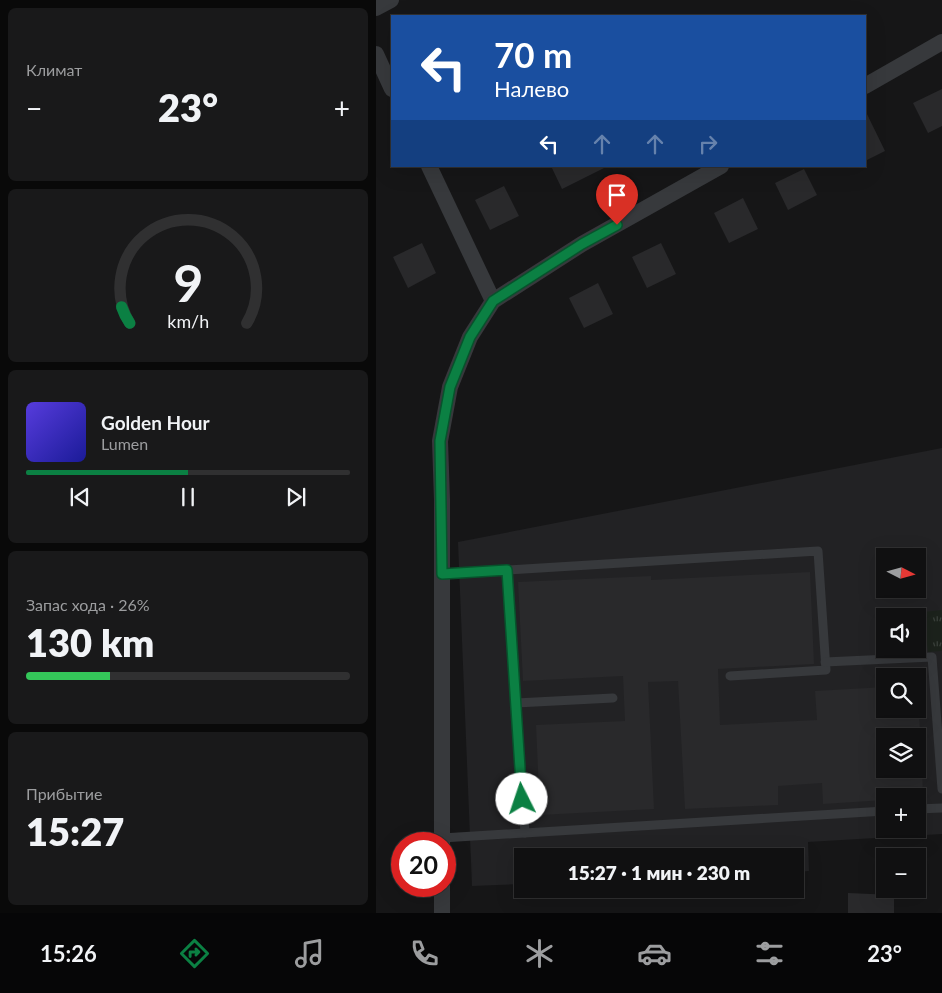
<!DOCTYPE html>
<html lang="ru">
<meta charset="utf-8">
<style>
:root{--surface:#101011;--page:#19191a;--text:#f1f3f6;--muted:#9c9d9f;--line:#303031;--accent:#0b8043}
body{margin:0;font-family:Lato,sans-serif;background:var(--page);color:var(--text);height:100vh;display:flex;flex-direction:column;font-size:19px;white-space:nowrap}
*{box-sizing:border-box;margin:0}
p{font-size:16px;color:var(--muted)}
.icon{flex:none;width:28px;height:28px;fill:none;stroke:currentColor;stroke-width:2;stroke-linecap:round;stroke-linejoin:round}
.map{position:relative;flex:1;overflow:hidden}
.details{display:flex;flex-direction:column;gap:8px;padding:8px;background:#090909;width:376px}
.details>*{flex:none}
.hud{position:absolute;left:15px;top:15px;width:475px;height:152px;border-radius:0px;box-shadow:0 5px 20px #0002,0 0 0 1px var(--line);background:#1a4fa0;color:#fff;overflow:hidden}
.needle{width:32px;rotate:96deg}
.buttons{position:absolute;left:500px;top:548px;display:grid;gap:10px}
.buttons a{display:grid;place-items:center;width:50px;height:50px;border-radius:0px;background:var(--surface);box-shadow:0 5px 20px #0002,0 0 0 1px var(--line);font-size:25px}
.speed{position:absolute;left:15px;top:832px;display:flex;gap:10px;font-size:25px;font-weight:700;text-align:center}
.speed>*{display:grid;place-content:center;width:65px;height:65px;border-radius:50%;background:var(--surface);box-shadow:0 5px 20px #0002,0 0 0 1px var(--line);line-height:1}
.speed .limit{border:8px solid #d22;background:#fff;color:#111}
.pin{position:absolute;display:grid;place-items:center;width:42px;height:42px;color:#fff;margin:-51px -21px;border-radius:50% 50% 50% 0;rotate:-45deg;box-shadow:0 0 5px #0007}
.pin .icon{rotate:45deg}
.me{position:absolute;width:55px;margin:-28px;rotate:356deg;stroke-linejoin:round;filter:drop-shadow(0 0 4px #0008)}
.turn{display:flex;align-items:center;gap:18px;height:105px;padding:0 20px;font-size:22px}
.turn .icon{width:65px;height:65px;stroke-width:2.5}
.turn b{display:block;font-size:35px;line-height:42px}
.lanes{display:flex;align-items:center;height:48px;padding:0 20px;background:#0003;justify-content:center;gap:25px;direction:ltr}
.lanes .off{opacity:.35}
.big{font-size:38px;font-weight:800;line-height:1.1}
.details .tile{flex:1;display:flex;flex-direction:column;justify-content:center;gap:8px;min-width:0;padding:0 18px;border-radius:8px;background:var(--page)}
.details .dial{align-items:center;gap:0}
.dial svg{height:130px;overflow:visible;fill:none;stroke:var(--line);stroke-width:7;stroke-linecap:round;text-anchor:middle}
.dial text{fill:var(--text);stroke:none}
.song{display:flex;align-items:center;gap:15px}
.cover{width:60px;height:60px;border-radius:8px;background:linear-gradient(135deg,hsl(250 70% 55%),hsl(240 70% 35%))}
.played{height:5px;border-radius:2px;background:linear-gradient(90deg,var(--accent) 50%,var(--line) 50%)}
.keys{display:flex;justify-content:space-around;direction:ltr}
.heat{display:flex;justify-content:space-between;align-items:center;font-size:28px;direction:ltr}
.charge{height:8px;border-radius:4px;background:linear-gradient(90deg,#34c759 26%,var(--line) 0)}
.trip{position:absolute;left:138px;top:848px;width:290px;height:50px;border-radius:0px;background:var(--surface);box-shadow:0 5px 20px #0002,0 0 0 1px var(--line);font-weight:800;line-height:50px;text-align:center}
.tab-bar{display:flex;height:80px;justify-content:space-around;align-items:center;background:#060607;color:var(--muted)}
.tab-bar .icon{width:35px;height:35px}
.tab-bar .selected{color:var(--accent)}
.tab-bar b{font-size:22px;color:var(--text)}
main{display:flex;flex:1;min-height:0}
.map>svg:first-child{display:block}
.built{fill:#222224;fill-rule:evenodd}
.park{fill:url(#park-tufts)}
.building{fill:#29292b}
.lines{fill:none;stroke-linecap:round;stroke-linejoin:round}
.service{stroke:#37393c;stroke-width:9}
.minor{stroke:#37393c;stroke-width:16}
.route-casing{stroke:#07532c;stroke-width:12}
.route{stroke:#0b8043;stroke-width:9}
</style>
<main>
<section class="details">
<div class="tile"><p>Климат</p>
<div class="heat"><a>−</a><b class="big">23°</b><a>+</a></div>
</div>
<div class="tile dial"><svg viewBox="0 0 100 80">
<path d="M14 69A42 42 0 1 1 86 69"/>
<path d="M14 69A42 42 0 0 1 9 59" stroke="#0b8043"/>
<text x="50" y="56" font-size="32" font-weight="700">9</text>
<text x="50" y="72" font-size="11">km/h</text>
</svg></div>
<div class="tile">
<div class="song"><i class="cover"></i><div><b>Golden Hour</b><p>Lumen</p></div></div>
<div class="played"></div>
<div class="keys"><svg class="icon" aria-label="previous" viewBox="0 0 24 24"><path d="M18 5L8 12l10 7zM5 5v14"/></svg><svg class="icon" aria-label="pause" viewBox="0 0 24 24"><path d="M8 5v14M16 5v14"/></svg><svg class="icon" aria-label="next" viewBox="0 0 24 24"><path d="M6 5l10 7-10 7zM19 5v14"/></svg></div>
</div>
<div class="tile"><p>Запас хода · 26%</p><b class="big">130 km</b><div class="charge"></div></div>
<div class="tile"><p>Прибытие</p><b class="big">15:27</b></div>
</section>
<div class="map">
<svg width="566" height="913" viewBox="0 0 566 913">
<defs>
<pattern id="park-tufts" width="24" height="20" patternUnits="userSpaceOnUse" patternTransform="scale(1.25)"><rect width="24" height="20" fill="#1c221c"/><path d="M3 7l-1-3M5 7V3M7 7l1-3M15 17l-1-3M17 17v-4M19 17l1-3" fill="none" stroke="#3a403b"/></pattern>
</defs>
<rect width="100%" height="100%" fill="#161617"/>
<path class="built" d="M 566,448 L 566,834 L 432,842 L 433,871 L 419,872 L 419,856 L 146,856 L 146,884 L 96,886 L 82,542 ZM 509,556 L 541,556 L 541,589 L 509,589 ZM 509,616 L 541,616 L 541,649 L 509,649 ZM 509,676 L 541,676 L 541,709 L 509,709 ZM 509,736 L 541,736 L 541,769 L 509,769 ZM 509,796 L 541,796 L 541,829 L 509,829 Z"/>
<path class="park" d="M 566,610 L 566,651 L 552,652 L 547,612 Z"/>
<g class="building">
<path d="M 566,89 L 566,126 L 552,133 L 537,103 Z"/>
<path d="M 489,110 L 509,151 L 489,161 Z"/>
<path d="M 175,166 L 232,166 L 186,189 Z"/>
<path d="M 428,169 L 441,195 L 412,210 L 399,183 Z"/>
<path d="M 128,186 L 143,216 L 114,230 L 99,200 Z"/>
<path d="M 367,198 L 382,229 L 353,243 L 338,213 Z"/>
<path d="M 46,243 L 60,273 L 32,288 L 17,257 Z"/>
<path d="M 285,243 L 300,274 L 271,288 L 256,257 Z"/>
<path d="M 222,283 L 237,314 L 208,328 L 193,298 Z"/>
<path d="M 434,572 L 438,664 L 342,669 L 344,725 L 441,720 L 439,691 L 509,687 L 509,709 L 543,709 L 544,736 L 509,736 L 509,769 L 546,769 L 547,796 L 509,796 L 509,800 L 447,804 L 446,783 L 402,786 L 402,805 L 309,809 L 302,681 L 272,682 L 278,809 L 164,815 L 160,725 L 249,721 L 247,676 L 147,681 L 142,582 L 275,576 L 275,580 Z"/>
<path d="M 472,893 L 518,895 L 518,913 L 472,913 Z"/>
</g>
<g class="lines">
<g class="service">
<path d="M 131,570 L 149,833"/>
<path d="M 66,574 L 442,551 L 450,670 L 354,676"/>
<path d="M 449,662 L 556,657 L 566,789"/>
<path d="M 140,703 L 237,698"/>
<path d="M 541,809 L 566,808"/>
<path d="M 66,838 L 509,811"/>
</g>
<g class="minor">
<path d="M 0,8 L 15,0"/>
<path d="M 0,54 L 16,89"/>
<path d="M 489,86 L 566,42"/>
<path d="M 53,166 L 117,301"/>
<path d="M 66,844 L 66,500 L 64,441 L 74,387 L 94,337 L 117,301 L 206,244 L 345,166"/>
<path d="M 66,913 L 66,886"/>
</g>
</g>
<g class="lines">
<g class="route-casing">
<path id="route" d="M 146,799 L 131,570 L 66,574 L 64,441 L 74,387 L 94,337 L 117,301 L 206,244 L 241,225"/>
</g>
<use href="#route" class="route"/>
</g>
</svg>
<div class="buttons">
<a><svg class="needle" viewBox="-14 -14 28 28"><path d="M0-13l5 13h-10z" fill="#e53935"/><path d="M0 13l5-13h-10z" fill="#9c9d9f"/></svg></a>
<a><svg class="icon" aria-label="sound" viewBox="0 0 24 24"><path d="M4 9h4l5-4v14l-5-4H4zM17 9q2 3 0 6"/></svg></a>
<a><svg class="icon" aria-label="search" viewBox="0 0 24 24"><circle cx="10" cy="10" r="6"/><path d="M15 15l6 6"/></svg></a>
<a><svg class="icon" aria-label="layers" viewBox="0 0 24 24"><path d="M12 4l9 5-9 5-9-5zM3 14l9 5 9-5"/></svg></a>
<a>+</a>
<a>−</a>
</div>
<div class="speed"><div class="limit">20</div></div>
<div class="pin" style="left:241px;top:225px;background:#d93025"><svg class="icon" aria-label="arrive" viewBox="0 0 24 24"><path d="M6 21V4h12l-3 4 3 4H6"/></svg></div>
<svg class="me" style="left:146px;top:799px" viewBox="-20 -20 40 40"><circle r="19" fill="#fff"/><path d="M0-13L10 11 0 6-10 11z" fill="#0b8043"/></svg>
<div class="trip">15:27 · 1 мин · 230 m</div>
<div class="hud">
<div class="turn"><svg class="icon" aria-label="left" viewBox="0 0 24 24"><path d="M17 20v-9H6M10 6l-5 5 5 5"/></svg><div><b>70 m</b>Налево</div></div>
<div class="lanes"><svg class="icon" aria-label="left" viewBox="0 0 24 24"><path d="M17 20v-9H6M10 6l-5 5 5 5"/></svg><svg class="icon off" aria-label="ahead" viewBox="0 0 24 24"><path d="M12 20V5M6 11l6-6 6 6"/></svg><svg class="icon off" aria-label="ahead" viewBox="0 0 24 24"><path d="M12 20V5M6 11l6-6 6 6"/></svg><svg class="icon off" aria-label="right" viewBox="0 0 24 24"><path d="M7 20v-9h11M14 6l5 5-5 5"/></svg></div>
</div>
</div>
</main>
<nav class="tab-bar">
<b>15:26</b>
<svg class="icon selected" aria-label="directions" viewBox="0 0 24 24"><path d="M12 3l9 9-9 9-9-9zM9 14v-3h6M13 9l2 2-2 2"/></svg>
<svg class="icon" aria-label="music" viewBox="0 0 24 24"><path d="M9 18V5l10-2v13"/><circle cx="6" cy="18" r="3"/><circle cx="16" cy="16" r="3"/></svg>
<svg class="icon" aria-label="phone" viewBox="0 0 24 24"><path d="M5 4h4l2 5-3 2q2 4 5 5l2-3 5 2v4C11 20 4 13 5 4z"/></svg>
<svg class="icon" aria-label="climate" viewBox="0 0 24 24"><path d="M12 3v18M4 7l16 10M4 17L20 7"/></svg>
<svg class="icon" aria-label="car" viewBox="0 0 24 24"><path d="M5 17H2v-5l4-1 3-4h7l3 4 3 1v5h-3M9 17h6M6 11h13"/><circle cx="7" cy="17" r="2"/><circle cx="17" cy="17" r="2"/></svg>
<svg class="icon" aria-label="filters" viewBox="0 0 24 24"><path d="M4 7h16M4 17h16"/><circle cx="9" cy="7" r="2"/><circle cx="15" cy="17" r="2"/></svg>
<b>23°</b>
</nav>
